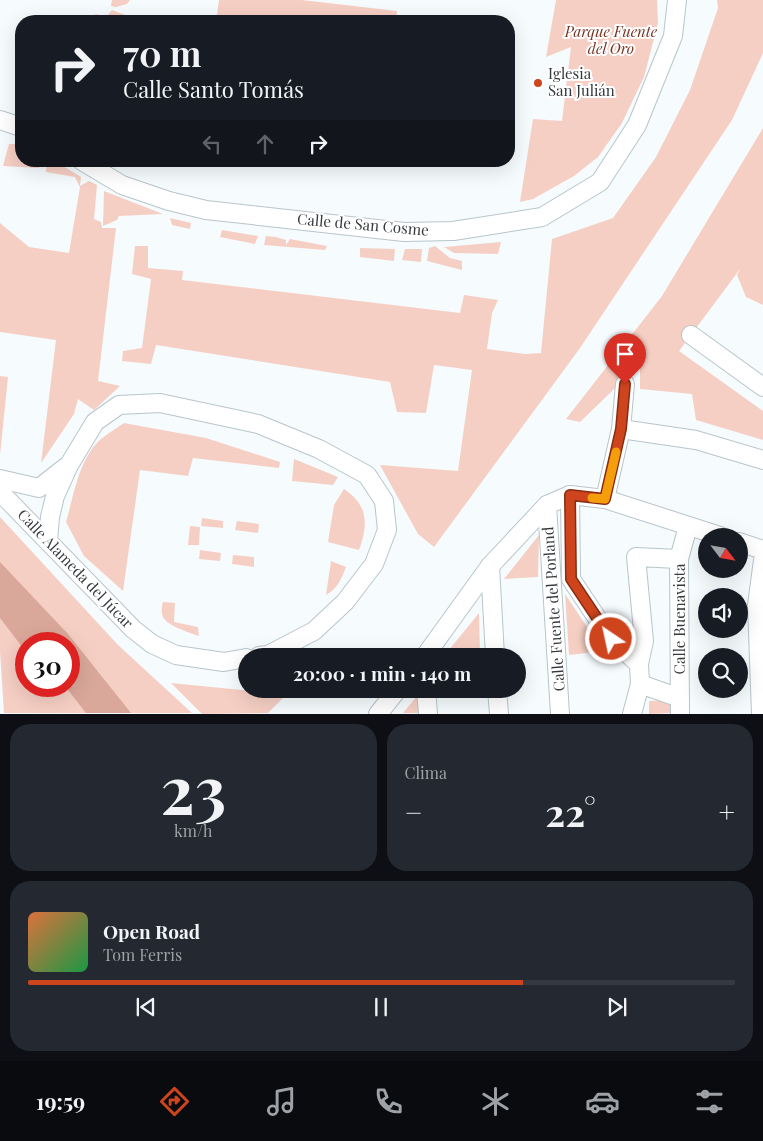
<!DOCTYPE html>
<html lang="es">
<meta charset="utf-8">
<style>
:root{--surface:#171b24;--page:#242831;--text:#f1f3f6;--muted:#9ea1a6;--line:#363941;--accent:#cd441d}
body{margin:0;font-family:"Playfair Display",serif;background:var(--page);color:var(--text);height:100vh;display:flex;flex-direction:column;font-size:19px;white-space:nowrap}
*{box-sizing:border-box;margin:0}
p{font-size:16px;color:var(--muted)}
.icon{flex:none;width:28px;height:28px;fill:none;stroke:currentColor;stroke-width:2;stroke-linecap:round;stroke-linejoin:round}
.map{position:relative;height:714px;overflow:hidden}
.side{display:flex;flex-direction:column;gap:10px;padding:10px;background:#0d0f14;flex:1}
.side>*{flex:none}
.guide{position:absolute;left:15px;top:15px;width:500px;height:152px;border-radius:20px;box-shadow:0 5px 20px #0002;background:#171b24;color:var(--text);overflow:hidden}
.needle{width:32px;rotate:121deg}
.buttons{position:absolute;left:698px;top:528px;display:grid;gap:10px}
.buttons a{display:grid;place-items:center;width:50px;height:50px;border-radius:50%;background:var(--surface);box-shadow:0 5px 20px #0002;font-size:25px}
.speed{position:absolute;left:15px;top:632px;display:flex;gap:10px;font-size:25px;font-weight:700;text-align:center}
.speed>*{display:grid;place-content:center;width:65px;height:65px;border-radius:50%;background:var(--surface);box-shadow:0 5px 20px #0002;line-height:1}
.speed .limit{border:8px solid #d22;background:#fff;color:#111}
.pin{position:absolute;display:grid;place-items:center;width:42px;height:42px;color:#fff;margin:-51px -21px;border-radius:50% 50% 50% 0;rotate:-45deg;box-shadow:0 0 5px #0007}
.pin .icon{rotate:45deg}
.me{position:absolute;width:55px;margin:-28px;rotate:326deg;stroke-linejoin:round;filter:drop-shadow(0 0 4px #0008)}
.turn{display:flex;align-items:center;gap:18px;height:105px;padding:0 25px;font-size:22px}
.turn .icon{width:65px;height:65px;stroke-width:2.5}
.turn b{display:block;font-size:35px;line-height:42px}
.lanes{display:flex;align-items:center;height:48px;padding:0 25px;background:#0003;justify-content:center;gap:25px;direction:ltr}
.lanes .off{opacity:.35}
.big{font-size:38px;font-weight:700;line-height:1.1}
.side .widget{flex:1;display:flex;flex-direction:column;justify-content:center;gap:8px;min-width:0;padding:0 18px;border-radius:20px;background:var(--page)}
.side .dial{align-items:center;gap:0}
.dial b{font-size:65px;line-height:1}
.song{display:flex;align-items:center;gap:15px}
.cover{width:60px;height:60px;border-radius:8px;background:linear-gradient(135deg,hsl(20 70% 55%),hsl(140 70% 35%))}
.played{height:5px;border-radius:2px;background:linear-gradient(90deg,var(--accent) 70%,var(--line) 70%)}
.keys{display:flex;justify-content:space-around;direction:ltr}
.heat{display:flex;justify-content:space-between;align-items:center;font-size:28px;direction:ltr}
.side .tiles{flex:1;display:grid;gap:10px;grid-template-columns:1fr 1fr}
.widget:last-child{grid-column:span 2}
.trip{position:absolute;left:238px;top:648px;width:288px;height:50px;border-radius:25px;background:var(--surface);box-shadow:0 5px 20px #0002;font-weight:700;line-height:50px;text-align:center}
.dock{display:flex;height:80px;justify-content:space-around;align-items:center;background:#090b0e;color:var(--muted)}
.dock .icon{width:35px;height:35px}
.dock .current{color:var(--accent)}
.dock b{font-size:22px;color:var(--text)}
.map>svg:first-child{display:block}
.green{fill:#f6cfc4;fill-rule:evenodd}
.water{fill:#daa89a}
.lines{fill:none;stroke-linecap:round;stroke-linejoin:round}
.street-casing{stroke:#b8c5cb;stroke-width:20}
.street{stroke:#fff;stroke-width:18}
.route-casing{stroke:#852c13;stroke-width:12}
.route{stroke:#cd441d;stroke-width:9}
.slow{stroke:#f59e0b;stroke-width:9}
.poi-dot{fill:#cd441d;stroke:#fff;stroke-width:2}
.labels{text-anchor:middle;stroke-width:4;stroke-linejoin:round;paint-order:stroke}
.park-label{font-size:15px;font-style:italic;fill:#733424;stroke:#fff}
.poi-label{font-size:15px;fill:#34393c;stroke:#fff;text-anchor:start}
.street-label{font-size:15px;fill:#34393c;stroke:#fff}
</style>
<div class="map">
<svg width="763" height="714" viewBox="0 0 763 714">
<rect width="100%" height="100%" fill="#f6fbfe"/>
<g class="green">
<path d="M 112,0 L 130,0 L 127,4 L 116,7 L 111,6 Z"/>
<path d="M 219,0 L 302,0 L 397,11 L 396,21 L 216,21 Z"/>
<path d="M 556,0 L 657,0 L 658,23 L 644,77 L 622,123 L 598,157 L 574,176 L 533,199 L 520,202 L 533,119 L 562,121 L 571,47 L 546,57 Z"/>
<path d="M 717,0 L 763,0 L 763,53 L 732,120 L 580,348 L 434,547 L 418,534 L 380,465 L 458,471 L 472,370 L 434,365 L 426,413 L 397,412 L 390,382 L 156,345 L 151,364 L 122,361 L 123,351 L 142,348 L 151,279 L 132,274 L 135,246 L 148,246 L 148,268 L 183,271 L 182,280 L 460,313 L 464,295 L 498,300 L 492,313 L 487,349 L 525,354 L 541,353 L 552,239 L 613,218 L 656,157 L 690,90 L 718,8 Z"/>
<path d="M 112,10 L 125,15 L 126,21 L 106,21 L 94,14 L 107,16 Z"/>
<path d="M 763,128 L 763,305 L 746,297 L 737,275 L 740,269 L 679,351 L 763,411 L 763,440 L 696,420 L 692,394 L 640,389 L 640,364 L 580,422 L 566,419 L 662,296 Z"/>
<path d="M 20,140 L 21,161 L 40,161 L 39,168 L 3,166 L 9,144 L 14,144 Z"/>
<path d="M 47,161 L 55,161 L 81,177 L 80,186 L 89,181 L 97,185 L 94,219 L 101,222 L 102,228 L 116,228 L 98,381 L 120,386 L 94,410 L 78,399 L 74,414 L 41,463 L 56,340 L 0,332 L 0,223 L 29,247 L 69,253 L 80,187 L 75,177 L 46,172 Z"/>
<path d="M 104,191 L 163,214 L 119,216 L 117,220 L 103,226 Z"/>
<path d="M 170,218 L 191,223 L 190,229 L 172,225 Z"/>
<path d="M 222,230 L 258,236 L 255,244 L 220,237 Z"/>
<path d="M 266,236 L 276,237 L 286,240 L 286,245 L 290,239 L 327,246 L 325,250 L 264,245 Z"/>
<path d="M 501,242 L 498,254 L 454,253 L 444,247 Z"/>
<path d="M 435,246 L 450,258 L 462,261 L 462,270 L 427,261 L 429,248 Z"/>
<path d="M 360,248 L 395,249 L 394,261 L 360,257 Z"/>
<path d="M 405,249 L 422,249 L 421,262 L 402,260 Z"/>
<path d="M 0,376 L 8,377 L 0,455 Z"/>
<path d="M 124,423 L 206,438 L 280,462 L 279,468 L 193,458 L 188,476 L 140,470 L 123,591 L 84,556 L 66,522 C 74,495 79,458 101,439 C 108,433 117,428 124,423 Z"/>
<path d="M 294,459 L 338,477 L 333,485 L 292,481 Z"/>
<path d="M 344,489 C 369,506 368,525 359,550 L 328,542 L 334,505 Z"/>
<path d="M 0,517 L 118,645 L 192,713 L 4,713 L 0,651 ZM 26,644 L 69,644 L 69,686 L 26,686 Z"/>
<path d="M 202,518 L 223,521 L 223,528 L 201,526 Z"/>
<path d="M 237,521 L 259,524 L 258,533 L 235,530 Z"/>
<path d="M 190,526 L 200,527 L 199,545 L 188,545 Z"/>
<path d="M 539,535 L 538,577 L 504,579 Z"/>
<path d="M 200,550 L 221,553 L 220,561 L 199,559 Z"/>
<path d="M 233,555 L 254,557 L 254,567 L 232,564 Z"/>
<path d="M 331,561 L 346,567 C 342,578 337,589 326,595 Z"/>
<path d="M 565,594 L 603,651 L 569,655 Z"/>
<path d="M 163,602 L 175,603 L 174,622 L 198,627 L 199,636 C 190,633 163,625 162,614 C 161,610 162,605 163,602 Z"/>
<path d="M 479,613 L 480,656 L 444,656 Z"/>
<path d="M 171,683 L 252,691 L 264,689 L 292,689 L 268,713 L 202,714 Z"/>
<path d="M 417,696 L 419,713 L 403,713 Z"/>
<path d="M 672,700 L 672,713 L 649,714 L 649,701 Z"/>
</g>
<path class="water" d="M 0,562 L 68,634 L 131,713 L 86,713 L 65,686 L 69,686 L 69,644 L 26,644 L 26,652 L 0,618 Z"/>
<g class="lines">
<g class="street-casing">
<g id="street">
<path d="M 0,120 L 21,127"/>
<path d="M 82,161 L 122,185 L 169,201 L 206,210 L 404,232 L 453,231 L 542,217 L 600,182 L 637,125 L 673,36 L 677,0"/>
<path d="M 691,335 L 763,387"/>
<path d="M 621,429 L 696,440 L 763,460"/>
<path d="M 0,479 L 39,488 L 66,467"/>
<path d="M 0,492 L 133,629 L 152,644 L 176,655 L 224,662 L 246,658"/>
<path d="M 570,495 L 571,579 L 611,639 L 639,664"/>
<path d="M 605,499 L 621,429 L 625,384"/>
<path d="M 547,505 L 560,714"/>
<path d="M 48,541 L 50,517 L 55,496 L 69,465 L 95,422 L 119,405 L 160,403 L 258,424 L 319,449 L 367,475 L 384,501 L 387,530 L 374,564 L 345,602 L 314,631 L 268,655 L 259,656"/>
<path d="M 739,542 L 763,550"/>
<path d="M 490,566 L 495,656"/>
<path d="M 425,656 L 490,566 L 547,505 L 570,495 L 605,499 L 720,536"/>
<path d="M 640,684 L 680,698"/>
<path d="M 426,689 L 428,714"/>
<path d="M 497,689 L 499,714"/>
<path d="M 378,714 L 398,689"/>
<path d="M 632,714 L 640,684 L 639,664 L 644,641 L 636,557 L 679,559"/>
<path d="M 680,714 L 679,559 L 688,526"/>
<path d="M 761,714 L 757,605 L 763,560"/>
</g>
</g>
<use href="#street" class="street"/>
</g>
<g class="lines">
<g class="route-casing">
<path id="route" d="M 611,639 L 571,579 L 570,495 L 605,499 L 621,429 L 625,384"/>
</g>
<use href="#route" class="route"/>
<path class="slow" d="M 592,498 L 605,499 L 616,452"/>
</g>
<circle class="poi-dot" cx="538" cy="83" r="5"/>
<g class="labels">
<g class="park-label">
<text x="611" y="37">Parque Fuente<tspan x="611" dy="17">del Oro</tspan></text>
</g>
<g class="poi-label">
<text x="548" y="79">Iglesia<tspan x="548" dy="17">San Julián</tspan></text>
</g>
<g class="street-label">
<text transform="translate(363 225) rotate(5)" y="5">Calle de San Cosme</text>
<text transform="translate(75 569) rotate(46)" y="5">Calle Alameda del Júcar</text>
<text transform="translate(554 609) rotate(-94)" y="5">Calle Fuente del Porland</text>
<text transform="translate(680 619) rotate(-90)" y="5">Calle Buenavista</text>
</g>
</g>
</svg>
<div class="buttons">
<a><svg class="needle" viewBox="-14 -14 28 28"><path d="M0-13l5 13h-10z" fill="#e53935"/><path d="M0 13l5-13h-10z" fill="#9ea1a6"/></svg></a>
<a><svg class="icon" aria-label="sound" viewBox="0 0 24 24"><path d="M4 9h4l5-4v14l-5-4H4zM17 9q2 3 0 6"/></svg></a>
<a><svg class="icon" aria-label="search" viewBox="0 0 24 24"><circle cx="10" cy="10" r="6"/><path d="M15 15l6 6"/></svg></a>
</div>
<div class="speed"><div class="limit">30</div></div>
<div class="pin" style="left:625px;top:384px;background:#d93025"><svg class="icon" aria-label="arrive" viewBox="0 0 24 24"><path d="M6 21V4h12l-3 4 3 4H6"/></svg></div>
<svg class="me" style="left:611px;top:639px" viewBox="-20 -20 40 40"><circle r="17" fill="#cd441d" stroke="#fff" stroke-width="3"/><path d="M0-11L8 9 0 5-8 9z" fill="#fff"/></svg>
<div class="trip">20:00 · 1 min · 140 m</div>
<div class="guide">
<div class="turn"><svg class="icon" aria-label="right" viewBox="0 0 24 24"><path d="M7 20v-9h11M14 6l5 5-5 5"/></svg><div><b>70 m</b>Calle Santo Tomás</div></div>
<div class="lanes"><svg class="icon off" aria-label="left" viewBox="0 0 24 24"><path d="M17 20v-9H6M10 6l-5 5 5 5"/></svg><svg class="icon off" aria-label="ahead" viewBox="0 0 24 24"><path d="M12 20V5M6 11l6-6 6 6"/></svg><svg class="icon" aria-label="right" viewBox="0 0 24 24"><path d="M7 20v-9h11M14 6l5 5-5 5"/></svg></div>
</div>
</div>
<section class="side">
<div class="tiles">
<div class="widget dial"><b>23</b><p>km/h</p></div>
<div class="widget"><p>Clima</p>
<div class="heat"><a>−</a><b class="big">22°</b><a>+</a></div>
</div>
<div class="widget">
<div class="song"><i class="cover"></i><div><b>Open Road</b><p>Tom Ferris</p></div></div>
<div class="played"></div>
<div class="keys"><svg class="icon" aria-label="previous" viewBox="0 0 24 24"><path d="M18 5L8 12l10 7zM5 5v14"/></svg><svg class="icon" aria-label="pause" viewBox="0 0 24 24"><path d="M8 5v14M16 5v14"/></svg><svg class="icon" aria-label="next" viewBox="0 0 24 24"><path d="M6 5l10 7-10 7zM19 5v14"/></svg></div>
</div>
</div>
</section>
<nav class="dock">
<b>19:59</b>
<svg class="icon current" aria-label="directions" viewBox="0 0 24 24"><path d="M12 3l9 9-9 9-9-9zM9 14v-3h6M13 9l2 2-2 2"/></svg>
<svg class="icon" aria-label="music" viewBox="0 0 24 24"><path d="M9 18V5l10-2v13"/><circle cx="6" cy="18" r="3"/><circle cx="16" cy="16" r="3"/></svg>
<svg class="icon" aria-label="phone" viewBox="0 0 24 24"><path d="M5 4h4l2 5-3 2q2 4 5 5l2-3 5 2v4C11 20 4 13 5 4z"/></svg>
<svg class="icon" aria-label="climate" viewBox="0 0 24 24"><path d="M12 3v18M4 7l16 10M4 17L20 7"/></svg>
<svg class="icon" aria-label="car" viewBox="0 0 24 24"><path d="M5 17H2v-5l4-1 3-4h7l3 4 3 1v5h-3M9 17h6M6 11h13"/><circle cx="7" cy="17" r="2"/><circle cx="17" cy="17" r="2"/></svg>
<svg class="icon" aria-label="filters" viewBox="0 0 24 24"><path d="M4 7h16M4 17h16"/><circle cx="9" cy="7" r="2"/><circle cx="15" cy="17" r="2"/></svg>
</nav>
